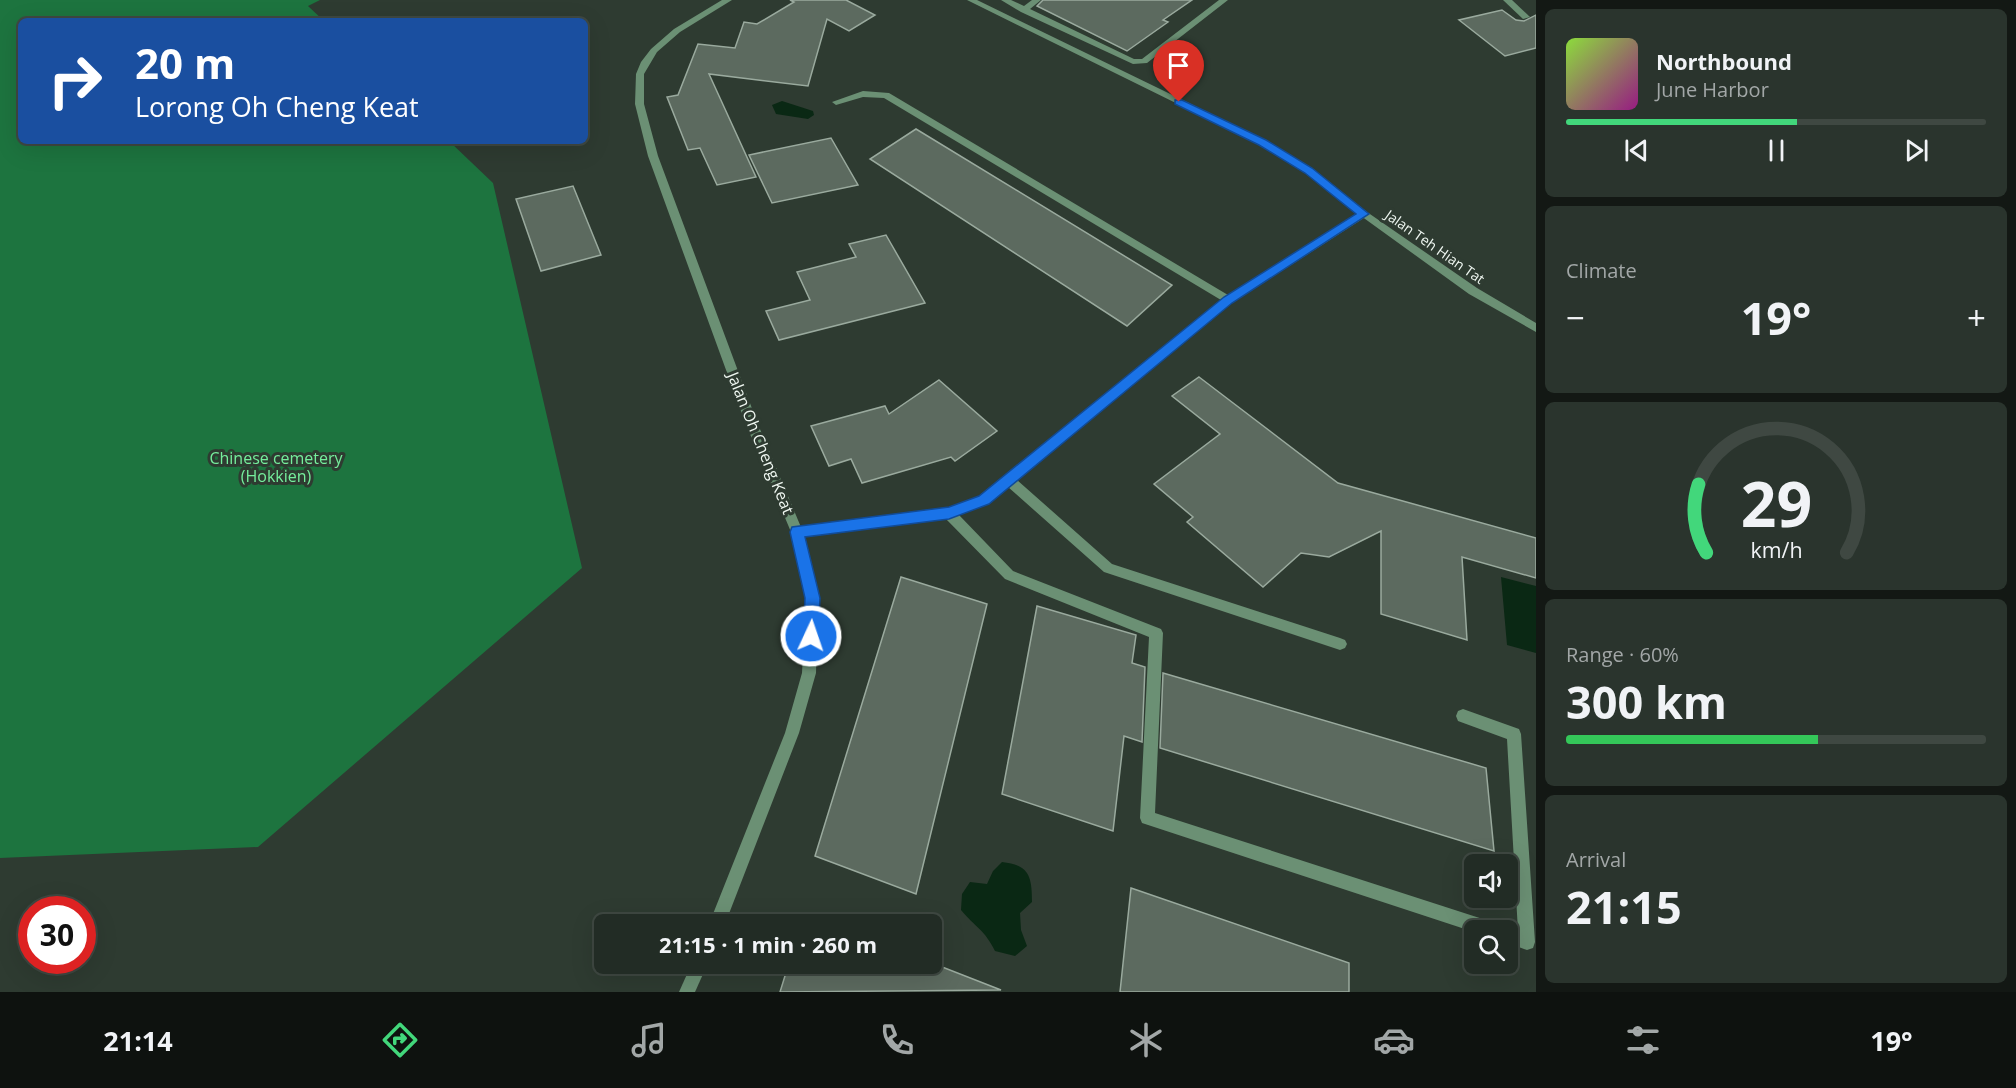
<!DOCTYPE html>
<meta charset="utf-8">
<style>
:root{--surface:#222c25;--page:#2a342d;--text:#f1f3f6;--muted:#a2a7a7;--line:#3f4842;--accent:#42d77b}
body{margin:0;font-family:"Open Sans",sans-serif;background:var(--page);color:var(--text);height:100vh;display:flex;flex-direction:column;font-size:22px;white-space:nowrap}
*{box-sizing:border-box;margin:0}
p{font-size:20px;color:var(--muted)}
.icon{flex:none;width:33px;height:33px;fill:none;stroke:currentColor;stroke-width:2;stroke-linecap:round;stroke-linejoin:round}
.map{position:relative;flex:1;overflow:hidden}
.sheet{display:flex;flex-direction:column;gap:9px;padding:9px;background:#131814;width:480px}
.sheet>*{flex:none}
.hud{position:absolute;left:18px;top:18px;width:570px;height:126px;border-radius:9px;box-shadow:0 6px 24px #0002,0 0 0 2px var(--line);background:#1a4fa0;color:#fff;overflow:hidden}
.tools{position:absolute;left:1464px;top:854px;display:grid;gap:12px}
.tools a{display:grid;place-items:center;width:54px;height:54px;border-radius:9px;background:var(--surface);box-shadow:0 6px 24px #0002,0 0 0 2px var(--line);font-size:30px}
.speed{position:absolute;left:18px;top:896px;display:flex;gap:12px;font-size:30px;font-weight:700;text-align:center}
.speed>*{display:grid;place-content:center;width:78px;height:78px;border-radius:50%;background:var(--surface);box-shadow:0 6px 24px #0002,0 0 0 2px var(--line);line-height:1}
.speed .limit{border:9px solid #d22;background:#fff;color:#111}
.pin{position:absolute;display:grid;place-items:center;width:51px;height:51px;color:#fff;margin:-62px -26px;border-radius:50% 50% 50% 0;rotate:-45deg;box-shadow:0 0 6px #0007}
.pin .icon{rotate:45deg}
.me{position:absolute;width:66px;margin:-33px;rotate:3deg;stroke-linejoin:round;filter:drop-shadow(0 0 4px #0008)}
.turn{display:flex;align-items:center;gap:21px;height:126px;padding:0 18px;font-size:27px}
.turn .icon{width:78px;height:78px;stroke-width:2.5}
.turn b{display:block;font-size:42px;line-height:51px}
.big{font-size:45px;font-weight:700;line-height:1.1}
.sheet .widget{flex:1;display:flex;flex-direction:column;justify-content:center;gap:9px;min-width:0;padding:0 21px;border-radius:9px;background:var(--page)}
.sheet .dial{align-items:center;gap:0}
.dial svg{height:156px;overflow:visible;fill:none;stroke:var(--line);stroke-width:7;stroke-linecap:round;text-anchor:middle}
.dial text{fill:var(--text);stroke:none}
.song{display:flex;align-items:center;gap:18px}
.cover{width:72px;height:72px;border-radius:9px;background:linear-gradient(135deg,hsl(90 70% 55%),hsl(310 70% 35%))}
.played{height:6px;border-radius:3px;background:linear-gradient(90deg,var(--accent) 55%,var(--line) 55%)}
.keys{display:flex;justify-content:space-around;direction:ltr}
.heat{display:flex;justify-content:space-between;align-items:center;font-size:33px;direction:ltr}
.charge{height:9px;border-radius:4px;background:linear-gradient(90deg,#34c759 60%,var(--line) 0)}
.trip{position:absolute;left:594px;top:914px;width:348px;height:60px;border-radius:9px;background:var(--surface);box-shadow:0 6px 24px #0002,0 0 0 2px var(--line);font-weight:700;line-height:60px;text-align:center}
.dock{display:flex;height:96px;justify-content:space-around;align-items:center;background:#0e120f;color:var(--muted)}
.dock .icon{width:42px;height:42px}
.dock .active{color:var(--accent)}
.dock b{font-size:27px;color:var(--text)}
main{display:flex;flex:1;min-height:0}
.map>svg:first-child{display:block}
.green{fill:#1d743f}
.water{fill:#0a2814}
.building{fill:#5c6a5f;stroke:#9aaa9e;stroke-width:1.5}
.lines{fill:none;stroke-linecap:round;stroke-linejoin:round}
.service{fill:#6b9074;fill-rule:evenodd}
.minor{fill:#6b9074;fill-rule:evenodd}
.route{fill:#1a73e8;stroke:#114b97;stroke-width:1.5}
.labels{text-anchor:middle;stroke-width:6;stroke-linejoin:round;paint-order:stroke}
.far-street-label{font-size:14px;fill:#eff7f1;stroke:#2e3b31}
.street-label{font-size:16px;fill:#eff7f1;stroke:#2e3b31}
.park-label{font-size:16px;fill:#75ee9c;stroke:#2e3b31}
</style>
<main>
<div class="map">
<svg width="1536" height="992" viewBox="0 0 1536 992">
<rect width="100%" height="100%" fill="#2e3b31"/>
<path class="green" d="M 0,0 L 320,0 L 308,6 L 324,21 L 21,21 L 21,141 L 449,141 L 493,183 L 582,568 L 258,847 L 0,858 Z"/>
<g class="water">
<path d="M 782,101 L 813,111 L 814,115 L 808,119 L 776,114 L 772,105 Z"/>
<path d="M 1501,577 L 1536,586 L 1536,653 L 1507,645 Z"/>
<path d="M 1002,862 C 1029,865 1032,876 1032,902 L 1020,913 L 1021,930 L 1027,946 L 1015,956 L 995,951 C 985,930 975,927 961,910 L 962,894 L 970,882 L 987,884 L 993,871 Z"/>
</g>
<g class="building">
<path d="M 790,0 L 846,0 L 875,15 L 849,31 L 827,19 L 808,86 L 709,74 L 756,177 L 717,185 L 700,148 L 688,150 L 667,97 L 678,95 L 698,44 L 735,48 L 744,22 L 757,24 L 794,2 Z"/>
<path d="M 1043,0 L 1192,0 L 1163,20 L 1168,22 L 1127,51 L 1037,6 Z"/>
<path d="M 1502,10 L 1516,20 L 1524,21 L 1536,15 L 1536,48 L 1505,56 L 1459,20 Z"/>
<path d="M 916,129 L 1172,285 L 1127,326 L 870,159 Z"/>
<path d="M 831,138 L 858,185 L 772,203 L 749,155 Z"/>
<path d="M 573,186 L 601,255 L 541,271 L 516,199 Z"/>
<path d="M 886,235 L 925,303 L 779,340 L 766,311 L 810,300 L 797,272 L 856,257 L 849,244 Z"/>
<path d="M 1199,377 L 1338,483 L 1536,538 L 1536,578 L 1462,557 L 1467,640 L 1381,614 L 1381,531 L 1329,557 L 1301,553 L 1263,587 L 1187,522 L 1193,517 L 1154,484 L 1220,434 L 1172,396 Z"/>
<path d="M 939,380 L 997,431 L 955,461 L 951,457 L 862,483 L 851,459 L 829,466 L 811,426 L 885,406 L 889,414 Z"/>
<path d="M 901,577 L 987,604 L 916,894 L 815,856 Z"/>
<path d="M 1037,606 L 1136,635 L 1132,663 L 1145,667 L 1142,742 L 1124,736 L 1113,831 L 1002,794 Z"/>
<path d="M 1163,673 L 1486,768 L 1494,851 L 1160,748 Z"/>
<path d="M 1131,888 L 1349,963 L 1349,992 L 1120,992 Z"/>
<path d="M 789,963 L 932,963 L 1001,990 L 780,992 Z"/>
</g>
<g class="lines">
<g class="service">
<path d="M 1001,0 L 1011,0 L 1024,6 L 1032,0 L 1041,0 L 1030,9 L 1134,59 L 1142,59 L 1219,0 L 1228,0 L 1147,63 L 1133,64 L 1021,12 Z"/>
<path d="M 1503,0 L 1512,0 L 1530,17 L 1523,19 Z"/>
<path d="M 863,91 L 889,93 L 1228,295 L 1361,212 L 1367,212 L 1367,216 L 1232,303 L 1017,480 L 1112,564 L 1340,638 L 1345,640 L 1347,644 L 1345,648 L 1340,650 L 1104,572 L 1008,487 L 988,504 L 959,515 L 1013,571 L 1161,629 L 1163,633 L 1155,813 L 1492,922 L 1498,924 L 1500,930 L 1474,930 L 1474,932 L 1142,823 L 1140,818 L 1149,637 L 1005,579 L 946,519 L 797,537 L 793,536 L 791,532 L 793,528 L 797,527 L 949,508 L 980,496 L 1221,300 L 884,98 L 863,97 L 836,105 L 832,102 Z"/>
<path d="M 1463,709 L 1519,729 L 1521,734 L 1535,942 L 1533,948 L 1527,950 L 1508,943 L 1508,930 L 1502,930 L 1508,927 L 1518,931 L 1507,739 L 1458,721 L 1456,716 L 1458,711 Z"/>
</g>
<g class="minor">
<path d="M 722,0 L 732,0 L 680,32 L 657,52 L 644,74 L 644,104 L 658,156 L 757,422 L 803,532 L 818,599 L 816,673 L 799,733 L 725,924 L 709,924 L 785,733 L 802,673 L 806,599 L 791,532 L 745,422 L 648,156 L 635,104 L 636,74 L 641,62 L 651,49 L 674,29 Z"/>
<path d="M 967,0 L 977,0 L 1265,140 L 1312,168 L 1367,212 L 1477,288 L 1536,323 L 1536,332 L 1469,294 L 1361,216 L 1306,172 L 1259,144 Z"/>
<path d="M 692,963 L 708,963 L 695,992 L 679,992 Z"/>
</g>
</g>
<path class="route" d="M 1175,100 L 1182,100 L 1266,140 L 1312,168 L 1369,214 L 1232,303 L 989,504 L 949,519 L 805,537 L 820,598 L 818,636 L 816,641 L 805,641 L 803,636 L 805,598 L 790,532 L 792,527 L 949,507 L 979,496 L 1224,297 L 1356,214 L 1305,173 L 1259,145 L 1175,104 Z"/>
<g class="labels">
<g class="far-street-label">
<text transform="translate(1435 247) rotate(35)" y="5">Jalan Teh Hian Tat</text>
</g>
<g class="street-label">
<text transform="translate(761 443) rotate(68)" y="6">Jalan Oh Cheng Keat</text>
</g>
<g class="park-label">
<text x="276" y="464">Chinese cemetery<tspan x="276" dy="18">(Hokkien)</tspan></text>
</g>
</g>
</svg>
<div class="tools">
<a><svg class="icon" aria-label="sound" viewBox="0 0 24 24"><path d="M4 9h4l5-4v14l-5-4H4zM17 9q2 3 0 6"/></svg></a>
<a><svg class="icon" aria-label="search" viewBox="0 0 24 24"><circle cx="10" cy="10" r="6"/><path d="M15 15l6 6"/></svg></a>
</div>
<div class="speed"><div class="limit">30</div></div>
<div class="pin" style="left:1179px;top:102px;background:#d93025"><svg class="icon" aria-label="arrive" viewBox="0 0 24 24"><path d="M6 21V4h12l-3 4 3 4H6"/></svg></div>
<svg class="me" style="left:811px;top:636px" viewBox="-20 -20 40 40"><circle r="17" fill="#1a73e8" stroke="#fff" stroke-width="3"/><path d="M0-11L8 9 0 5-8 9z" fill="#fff"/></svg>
<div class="trip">21:15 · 1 min · 260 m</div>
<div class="hud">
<div class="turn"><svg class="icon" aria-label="right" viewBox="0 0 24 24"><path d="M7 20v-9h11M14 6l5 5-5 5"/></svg><div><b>20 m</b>Lorong Oh Cheng Keat</div></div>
</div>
</div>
<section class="sheet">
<div class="widget">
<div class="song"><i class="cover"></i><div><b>Northbound</b><p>June Harbor</p></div></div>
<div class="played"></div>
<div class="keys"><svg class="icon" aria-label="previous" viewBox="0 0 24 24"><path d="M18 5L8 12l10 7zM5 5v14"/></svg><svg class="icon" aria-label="pause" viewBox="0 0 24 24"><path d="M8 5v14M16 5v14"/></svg><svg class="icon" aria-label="next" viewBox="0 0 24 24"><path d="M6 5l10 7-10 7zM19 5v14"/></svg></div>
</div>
<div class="widget"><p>Climate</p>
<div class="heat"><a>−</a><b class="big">19°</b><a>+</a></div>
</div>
<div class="widget dial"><svg viewBox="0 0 100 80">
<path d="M14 69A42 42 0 1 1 86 69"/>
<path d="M14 69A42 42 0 0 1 10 34" stroke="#42d77b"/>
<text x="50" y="56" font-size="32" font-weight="700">29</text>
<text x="50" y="72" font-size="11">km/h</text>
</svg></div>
<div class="widget"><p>Range · 60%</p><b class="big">300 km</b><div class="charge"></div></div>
<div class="widget"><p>Arrival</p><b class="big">21:15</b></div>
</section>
</main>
<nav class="dock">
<b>21:14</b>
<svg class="icon active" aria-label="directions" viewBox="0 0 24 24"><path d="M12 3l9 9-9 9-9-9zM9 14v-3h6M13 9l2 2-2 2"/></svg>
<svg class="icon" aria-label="music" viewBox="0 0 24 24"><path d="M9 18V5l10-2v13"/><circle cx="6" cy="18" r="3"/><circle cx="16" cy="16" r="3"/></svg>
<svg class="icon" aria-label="phone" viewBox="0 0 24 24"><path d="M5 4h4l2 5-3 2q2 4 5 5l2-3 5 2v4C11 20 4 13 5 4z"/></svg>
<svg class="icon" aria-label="climate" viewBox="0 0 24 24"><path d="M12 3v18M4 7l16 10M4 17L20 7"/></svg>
<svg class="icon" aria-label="car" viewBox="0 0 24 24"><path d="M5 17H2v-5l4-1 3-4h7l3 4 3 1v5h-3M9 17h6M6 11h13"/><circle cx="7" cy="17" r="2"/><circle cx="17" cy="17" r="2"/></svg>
<svg class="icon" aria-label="filters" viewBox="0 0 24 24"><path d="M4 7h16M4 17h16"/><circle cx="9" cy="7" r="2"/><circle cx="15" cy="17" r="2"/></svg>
<b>19°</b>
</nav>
